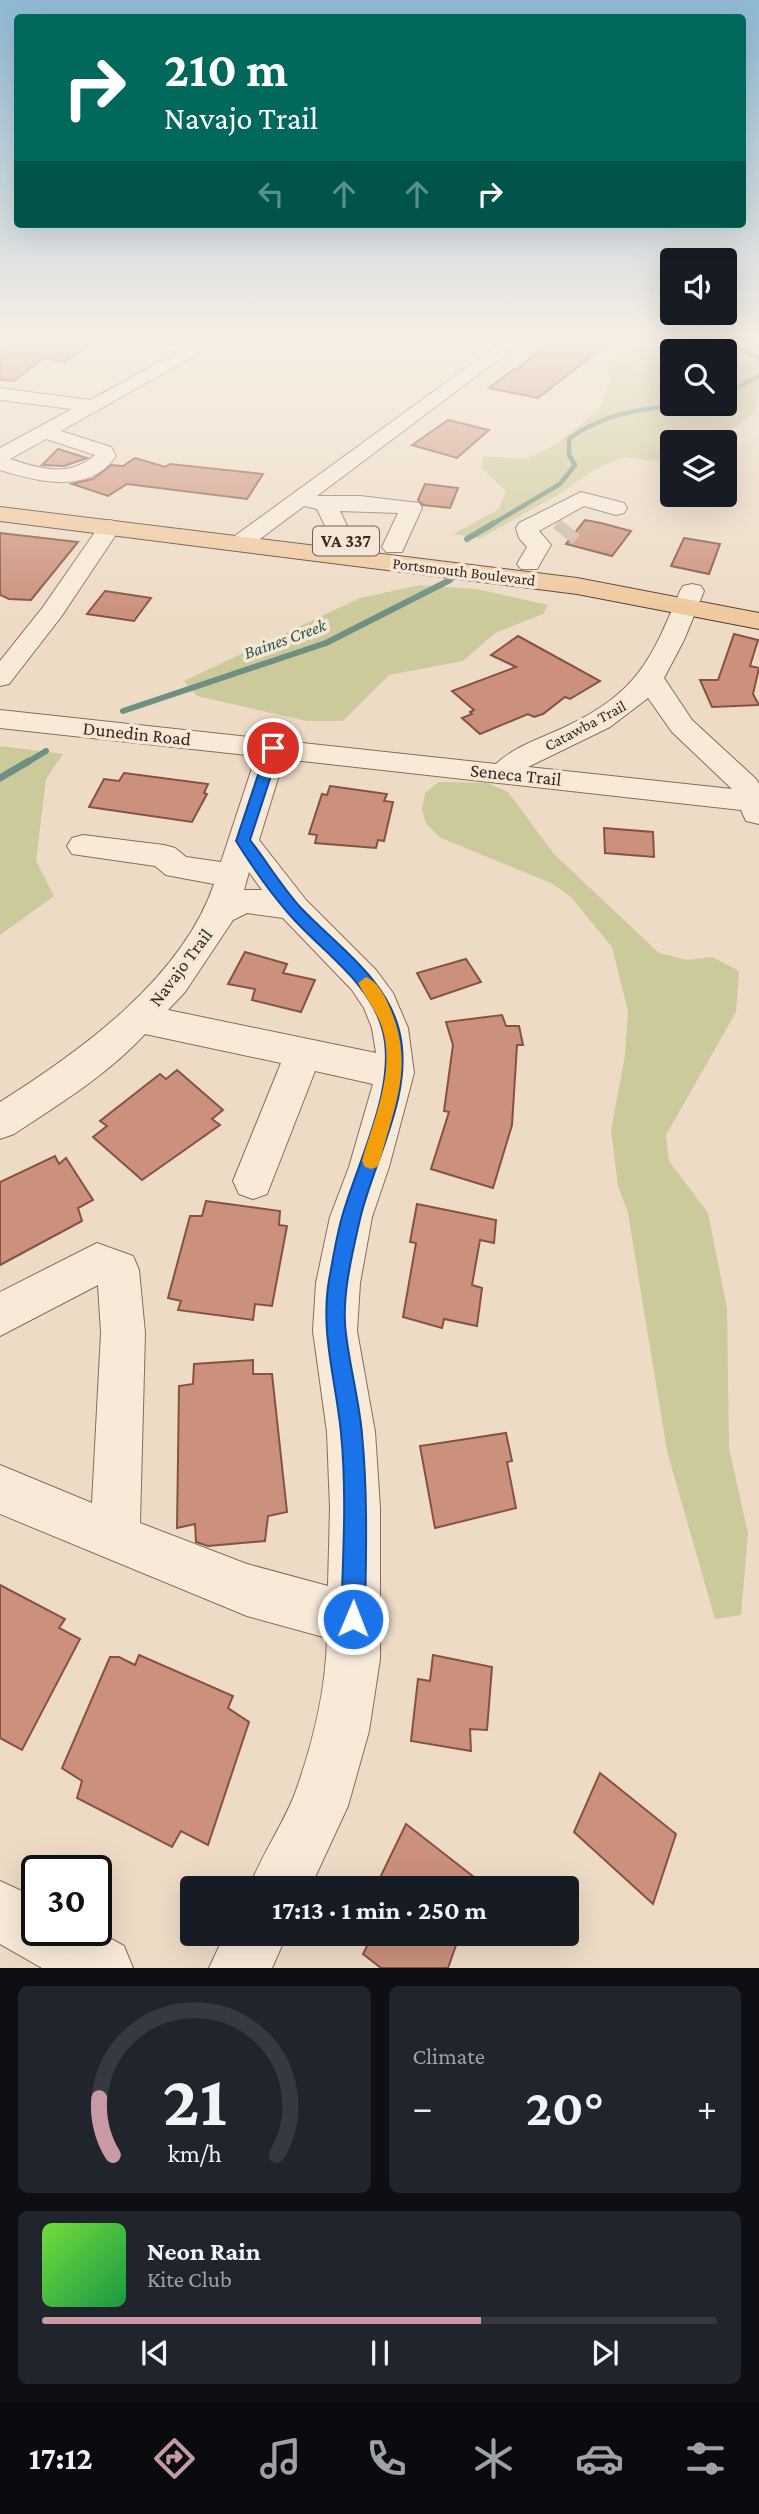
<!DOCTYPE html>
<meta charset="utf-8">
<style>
:root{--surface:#171b24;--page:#20242c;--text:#f1f3f6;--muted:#9ea1a6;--line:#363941;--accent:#c89aa3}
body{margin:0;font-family:"Crimson Pro",serif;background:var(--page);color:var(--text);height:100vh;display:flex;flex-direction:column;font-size:26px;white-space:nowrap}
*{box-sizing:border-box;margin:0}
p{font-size:23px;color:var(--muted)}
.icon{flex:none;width:38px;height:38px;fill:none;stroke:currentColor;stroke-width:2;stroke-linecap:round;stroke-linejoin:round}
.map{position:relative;height:1968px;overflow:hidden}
.panel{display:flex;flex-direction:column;gap:18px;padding:18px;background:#0d0f14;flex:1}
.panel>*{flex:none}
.banner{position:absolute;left:14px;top:14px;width:732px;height:214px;border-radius:7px;box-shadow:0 7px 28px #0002;background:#00695c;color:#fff;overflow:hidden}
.tools{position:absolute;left:660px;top:248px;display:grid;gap:14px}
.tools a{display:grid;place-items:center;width:77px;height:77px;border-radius:7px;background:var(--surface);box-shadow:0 7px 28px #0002;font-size:35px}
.speed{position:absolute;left:21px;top:1855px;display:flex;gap:14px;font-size:35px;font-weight:700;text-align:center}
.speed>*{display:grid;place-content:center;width:91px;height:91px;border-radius:50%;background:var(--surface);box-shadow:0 7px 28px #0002;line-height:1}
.speed .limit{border:4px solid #111;border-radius:10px;background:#fff;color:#111}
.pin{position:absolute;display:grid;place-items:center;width:60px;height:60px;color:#fff;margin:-30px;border:4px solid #fff;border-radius:50%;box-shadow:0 2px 7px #0007}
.me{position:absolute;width:77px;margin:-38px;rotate:1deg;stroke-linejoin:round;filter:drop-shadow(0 0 5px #0008)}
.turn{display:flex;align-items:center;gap:24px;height:147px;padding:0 35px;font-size:32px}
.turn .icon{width:91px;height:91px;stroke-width:2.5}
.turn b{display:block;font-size:49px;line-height:60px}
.lanes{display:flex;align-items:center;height:66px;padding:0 35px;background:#0003;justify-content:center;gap:35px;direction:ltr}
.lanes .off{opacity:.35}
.big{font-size:52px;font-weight:700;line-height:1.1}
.panel .card{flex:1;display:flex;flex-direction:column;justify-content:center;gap:10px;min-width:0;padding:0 24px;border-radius:10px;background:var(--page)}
.panel .dial{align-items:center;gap:0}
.dial svg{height:182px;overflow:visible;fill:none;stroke:var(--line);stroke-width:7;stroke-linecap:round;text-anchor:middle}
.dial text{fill:var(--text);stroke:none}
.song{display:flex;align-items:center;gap:21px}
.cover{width:84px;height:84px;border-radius:10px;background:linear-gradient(135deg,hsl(100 70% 55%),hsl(140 70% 35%))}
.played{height:7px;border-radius:4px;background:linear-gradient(90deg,var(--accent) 65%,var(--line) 65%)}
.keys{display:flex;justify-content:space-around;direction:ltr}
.heat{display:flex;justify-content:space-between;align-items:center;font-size:38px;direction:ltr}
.panel .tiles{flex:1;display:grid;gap:18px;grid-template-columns:1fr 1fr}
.card:last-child{grid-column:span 2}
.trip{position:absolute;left:180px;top:1876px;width:399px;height:70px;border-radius:7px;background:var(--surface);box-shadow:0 7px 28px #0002;font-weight:700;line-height:70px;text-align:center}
.dock{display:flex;height:112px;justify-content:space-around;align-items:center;background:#090b0e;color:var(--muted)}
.dock .icon{width:49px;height:49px}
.dock .on{color:var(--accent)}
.dock b{font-size:32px;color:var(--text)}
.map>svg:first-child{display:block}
.green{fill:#ccc99a;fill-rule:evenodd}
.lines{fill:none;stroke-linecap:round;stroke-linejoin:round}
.stream-far2{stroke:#6e8f82;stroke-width:4.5}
.stream-far1{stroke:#6e8f82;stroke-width:6}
.stream{stroke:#6e8f82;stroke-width:7}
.building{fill:#cb917c;stroke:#875242;stroke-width:2}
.minor-tunnel{stroke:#c9b7a5;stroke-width:25;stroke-dasharray:25 13;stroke-linecap:butt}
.minor-casing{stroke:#886c5c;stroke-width:2}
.major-casing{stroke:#563c30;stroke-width:2}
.minor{fill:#f8ead9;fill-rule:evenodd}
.major{fill:#efc99f;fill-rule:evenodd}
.route{fill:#1a73e8;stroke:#114b97;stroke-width:2}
.slow{fill:#f59e0b}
.labels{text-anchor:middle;stroke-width:7;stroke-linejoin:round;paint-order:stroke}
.far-street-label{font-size:16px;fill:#39281f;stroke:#f5e7d5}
.shield{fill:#f5e7d5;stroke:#716156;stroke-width:2}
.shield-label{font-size:18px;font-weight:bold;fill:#39281f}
.far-water-label{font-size:18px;font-style:italic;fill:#2f584f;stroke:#f5e7d5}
.street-label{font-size:19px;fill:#39281f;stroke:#f5e7d5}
</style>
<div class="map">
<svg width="759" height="1968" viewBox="0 0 759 1968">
<rect width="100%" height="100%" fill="#eddbc6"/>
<g class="green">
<path d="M 653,338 L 759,338 L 759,391 L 755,413 L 719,438 L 719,443 L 672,443 L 672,463 L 623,457 L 594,470 L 561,493 L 481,538 L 453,534 L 499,509 L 506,491 L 481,468 L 484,456 L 525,459 L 554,446 L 601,407 L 609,385 L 609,361 ZM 672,352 L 724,352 L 724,404 L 672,404 Z"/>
<path d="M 420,585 L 476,589 L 548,605 L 543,614 L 495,633 L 463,661 L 389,675 L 343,721 L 307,721 L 197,696 L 184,681 L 360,598 Z"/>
<path d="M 0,746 L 63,754 L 46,779 L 36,861 L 54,896 L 0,935 Z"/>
<path d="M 439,782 L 487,783 L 508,792 L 554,854 L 659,953 L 687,960 L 712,957 L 739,971 L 736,1012 L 666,1135 L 669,1161 L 708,1213 L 727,1308 L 729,1448 L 748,1533 L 741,1615 L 715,1619 L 667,1451 L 628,1213 L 618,1186 L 611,1130 L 625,1056 L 628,1011 L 612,947 L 570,896 L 551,883 L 441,838 L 426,824 L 422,809 L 425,793 Z"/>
</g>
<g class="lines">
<g class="stream-far2">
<path d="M 732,338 L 739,348 L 759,358"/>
<path d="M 724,394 L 759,376"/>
<path d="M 491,525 L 560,484 L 575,465 L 569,455 L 569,439 C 605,411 653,407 697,404"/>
</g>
<g class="stream-far1">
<path d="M 467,539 L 494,523"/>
<path d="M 123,711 L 326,643 L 450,580"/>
<path d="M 26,763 L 46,751"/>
</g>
<path class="stream" d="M 0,778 L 29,761"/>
</g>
<g class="building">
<path d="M 0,339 L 99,339 L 64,362 L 43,358 L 14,381 L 0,380 Z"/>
<path d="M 554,339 L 578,339 L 606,345 L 538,398 L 489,388 L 514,369 L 517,369 Z"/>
<path d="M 448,420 L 489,430 L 457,458 L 412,445 Z"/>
<path d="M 58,449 L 87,458 L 64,466 L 42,465 Z"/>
<path d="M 135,458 L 165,467 L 170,464 L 263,474 L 247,499 L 127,484 L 108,496 L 72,484 L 93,479 L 111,465 L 123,466 Z"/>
<path d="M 425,484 L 458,488 L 450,508 L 423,505 L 418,500 Z"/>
<path d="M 585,520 L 601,523 L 631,531 L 612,556 L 566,544 Z"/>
<path d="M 0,533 L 78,542 L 31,600 L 9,599 L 0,595 Z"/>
<path d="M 684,538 L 720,544 L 709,574 L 671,566 Z"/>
<path d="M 105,591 L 151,598 L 134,621 L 87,614 Z"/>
<path d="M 734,634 L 758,640 L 750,666 L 759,668 L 753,694 L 759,705 L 712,707 L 700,680 L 718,680 Z"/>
<path d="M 518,636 L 600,681 L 570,699 L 565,697 L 543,714 L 534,717 L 528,714 L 480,734 L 462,718 L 472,714 L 470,712 L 474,710 L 452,691 L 516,667 L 491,655 Z"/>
<path d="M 124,773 L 208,784 L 204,793 L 207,794 L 192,822 L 89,807 L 104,779 L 119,781 Z"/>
<path d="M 330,786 L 387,794 L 384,801 L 393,802 L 384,841 L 378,840 L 376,848 L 315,843 L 317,835 L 309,834 L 322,794 L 327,795 Z"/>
<path d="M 604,828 L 653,832 L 654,857 L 605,853 Z"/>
<path d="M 245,952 L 287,964 L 283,973 L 315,980 L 301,1012 L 252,1000 L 255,989 L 228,984 Z"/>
<path d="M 466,959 L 481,982 L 431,999 L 417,973 Z"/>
<path d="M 502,1015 L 506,1026 L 519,1026 L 523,1045 L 517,1045 L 512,1125 L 493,1188 L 431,1169 L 449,1112 L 444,1111 L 453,1045 L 446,1022 Z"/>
<path d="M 177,1070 L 223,1110 L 212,1119 L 220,1125 L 142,1180 L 93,1137 L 107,1126 L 100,1121 L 160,1074 L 166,1079 Z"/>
<path d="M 55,1156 L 59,1164 L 66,1158 L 93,1200 L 78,1208 L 82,1221 L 0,1265 L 0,1182 Z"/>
<path d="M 206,1201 L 280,1211 L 279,1225 L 287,1226 L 272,1306 L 255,1304 L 253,1320 L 178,1310 L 181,1301 L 168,1298 L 190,1216 L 202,1216 Z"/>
<path d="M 417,1204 L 496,1220 L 494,1243 L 480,1240 L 472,1285 L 482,1288 L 477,1326 L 444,1319 L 442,1328 L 403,1317 L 416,1243 L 410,1242 Z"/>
<path d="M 253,1360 L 253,1374 L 272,1374 L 287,1512 L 268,1516 L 265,1541 L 208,1546 L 196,1542 L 195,1524 L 177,1528 L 179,1386 L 193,1384 L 194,1364 Z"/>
<path d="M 506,1433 L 512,1461 L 507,1462 L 516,1508 L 435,1528 L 420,1446 Z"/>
<path d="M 0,1585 L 65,1619 L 59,1628 L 80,1639 L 22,1750 L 0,1738 Z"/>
<path d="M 139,1655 L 233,1696 L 228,1708 L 249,1722 L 208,1845 L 181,1831 L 172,1847 L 77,1798 L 82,1781 L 62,1768 L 110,1657 L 119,1657 L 135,1665 Z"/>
<path d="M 433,1655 L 492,1667 L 487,1730 L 470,1729 L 471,1751 L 411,1741 L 418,1679 L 430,1681 Z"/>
<path d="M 600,1773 L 676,1834 L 653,1904 L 574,1832 Z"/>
<path d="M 406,1824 L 488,1888 L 375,1888 Z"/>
<path d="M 373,1934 L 460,1934 L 448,1968 L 381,1968 L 363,1954 Z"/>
</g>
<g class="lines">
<path class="minor-tunnel" d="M 563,536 L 570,527"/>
<g class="minor-casing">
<g id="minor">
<path d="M 131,338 L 164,338 L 192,345 L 204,338 L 226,338 L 61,431 L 111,447 L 116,456 C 89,495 38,482 0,470 L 0,448 L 72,409 L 0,400 L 0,388 L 90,400 L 178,352 L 133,342 ZM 46,439 L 95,455 C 68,478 41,469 10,459 Z"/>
<path d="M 507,338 L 527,338 L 317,496 L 360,496 L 419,503 L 422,508 L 402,552 L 386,552 L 382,547 L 398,513 L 340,511 L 347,526 L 335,544 L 319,544 L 316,539 L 325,526 L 317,509 L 304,506 L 248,548 L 232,548 L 228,543 L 232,538 Z"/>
<path d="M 581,492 L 624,503 L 627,508 L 624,513 L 616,515 L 584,506 L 539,531 L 551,545 L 537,569 L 521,569 L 517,564 L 527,547 L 519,538 L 516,528 L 519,523 Z"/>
<path d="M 110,520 L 118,522 L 121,527 L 61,617 L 9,684 L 0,686 L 0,661 L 43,607 L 102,522 Z"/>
<path d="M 692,584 L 701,586 L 704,591 L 684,640 L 664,678 L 692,720 L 756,779 L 759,784 L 759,824 L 746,821 L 741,810 L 284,759 L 259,840 L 306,900 L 376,970 L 393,993 L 408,1028 L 414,1073 L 389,1167 L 372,1217 L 360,1283 L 357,1331 L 375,1432 L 380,1508 L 380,1659 L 369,1731 L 348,1806 L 310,1888 L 249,1888 C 261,1856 281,1828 294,1796 C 312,1747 326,1690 327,1638 L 247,1616 L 0,1514 L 0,1465 L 92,1503 L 101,1333 L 98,1285 L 0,1336 L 0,1292 L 97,1243 L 133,1256 L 139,1270 L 145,1333 L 140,1523 L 247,1564 L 328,1586 L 330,1508 L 327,1432 L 313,1331 L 316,1283 L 330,1217 L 349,1167 L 373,1084 L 315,1071 L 267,1194 L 253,1199 L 239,1194 L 233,1181 L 281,1063 L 145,1034 C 107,1075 61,1103 14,1134 L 0,1139 L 0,1102 C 81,1051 182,978 214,884 L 166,875 L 155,866 L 72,854 L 67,846 L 72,838 L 83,835 L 164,845 L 175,848 L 186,857 L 221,862 L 256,756 L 0,728 L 0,710 L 496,764 C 516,745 543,738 567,726 C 638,692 651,660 680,591 L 683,586 ZM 648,698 L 672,732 L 732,789 L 528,767 L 610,727 ZM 249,872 L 262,890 L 244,890 ZM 247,913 L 283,918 L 352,990 L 364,1008 L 372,1028 L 376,1053 L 168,1010 L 185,992 L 233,920 Z"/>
<path d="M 0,1881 L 37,1898 L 37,1930 L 95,1930 L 124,1946 L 133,1968 L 42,1968 L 0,1944 Z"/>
<path d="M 225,1934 L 287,1934 L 272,1968 L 209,1968 Z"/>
</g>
</g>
<g class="major-casing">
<path id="major" d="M 0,507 L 577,578 L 759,613 L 759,629 L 577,594 L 0,521 Z"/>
</g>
<use href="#minor" class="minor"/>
<use href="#major" class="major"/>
</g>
<linearGradient id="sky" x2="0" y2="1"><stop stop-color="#8eb9d4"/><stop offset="0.55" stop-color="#f7efe5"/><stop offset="1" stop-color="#f7efe5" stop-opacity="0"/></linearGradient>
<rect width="759" height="614" fill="url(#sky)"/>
<path class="route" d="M 273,744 L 280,748 L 250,840 C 267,862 282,887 301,908 C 336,945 386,978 399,1030 C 415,1092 374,1160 360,1219 C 352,1255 341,1298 346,1334 C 350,1368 359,1400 362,1434 C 368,1495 366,1557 365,1619 L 362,1627 L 353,1630 L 345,1627 L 341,1619 C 343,1557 347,1494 341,1433 C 336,1381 320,1332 329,1280 C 333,1259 336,1238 342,1217 C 357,1163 399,1084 382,1028 C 368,980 320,950 289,914 C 270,892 251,865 236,841 L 267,748 Z"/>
<path class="slow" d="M 366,977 C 377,981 385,996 389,1006 C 415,1065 395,1103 380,1161 L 377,1167 L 371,1169 L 365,1167 L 362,1161 C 374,1119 396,1071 382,1027 C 376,1010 366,998 358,983 Z"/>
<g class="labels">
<g class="far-street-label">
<text transform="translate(464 571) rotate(7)" y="6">Portsmouth Boulevard</text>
<text transform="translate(585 725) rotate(-28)" y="6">Catawba Trail</text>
</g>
<rect class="shield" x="313" y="526.5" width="66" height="29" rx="5"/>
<g class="shield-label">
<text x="346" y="547">VA 337</text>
</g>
<g class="far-water-label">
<text transform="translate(285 639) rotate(-20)" y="6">Baines Creek</text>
</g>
<g class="street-label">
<text transform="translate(137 733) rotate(6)" y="7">Dunedin Road</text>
<text transform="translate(516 774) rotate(6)" y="7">Seneca Trail</text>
<text transform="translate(180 967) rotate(-53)" y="7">Navajo Trail</text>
</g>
</g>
</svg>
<div class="tools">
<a><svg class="icon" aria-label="sound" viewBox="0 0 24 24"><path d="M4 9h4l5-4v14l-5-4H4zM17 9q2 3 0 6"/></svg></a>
<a><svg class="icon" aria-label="search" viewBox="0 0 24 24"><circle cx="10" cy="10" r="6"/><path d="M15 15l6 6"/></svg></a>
<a><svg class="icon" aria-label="layers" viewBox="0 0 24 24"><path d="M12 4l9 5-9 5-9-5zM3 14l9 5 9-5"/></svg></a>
</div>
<div class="speed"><div class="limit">30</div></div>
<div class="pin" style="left:273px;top:748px;background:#d93025"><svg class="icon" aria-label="arrive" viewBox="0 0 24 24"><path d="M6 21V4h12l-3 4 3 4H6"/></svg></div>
<svg class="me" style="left:353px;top:1619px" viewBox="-20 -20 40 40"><circle r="17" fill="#1a73e8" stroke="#fff" stroke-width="3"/><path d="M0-11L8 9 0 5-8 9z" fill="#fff"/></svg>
<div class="trip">17:13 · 1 min · 250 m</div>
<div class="banner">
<div class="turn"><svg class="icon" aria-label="right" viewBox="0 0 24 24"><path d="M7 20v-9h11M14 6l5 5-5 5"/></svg><div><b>210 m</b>Navajo Trail</div></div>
<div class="lanes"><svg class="icon off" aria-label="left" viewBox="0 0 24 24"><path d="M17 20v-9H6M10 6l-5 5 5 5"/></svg><svg class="icon off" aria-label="ahead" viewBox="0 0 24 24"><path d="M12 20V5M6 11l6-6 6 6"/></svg><svg class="icon off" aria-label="ahead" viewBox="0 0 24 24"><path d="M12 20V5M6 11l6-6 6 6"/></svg><svg class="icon" aria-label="right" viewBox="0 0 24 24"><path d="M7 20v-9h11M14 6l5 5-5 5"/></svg></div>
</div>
</div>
<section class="panel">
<div class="tiles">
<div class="card dial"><svg viewBox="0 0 100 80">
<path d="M14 69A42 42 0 1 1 86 69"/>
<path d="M14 69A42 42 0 0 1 8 44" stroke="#c89aa3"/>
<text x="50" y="56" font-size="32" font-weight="700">21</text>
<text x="50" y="72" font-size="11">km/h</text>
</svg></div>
<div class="card"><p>Climate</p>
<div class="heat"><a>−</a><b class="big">20°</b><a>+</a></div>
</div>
<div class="card">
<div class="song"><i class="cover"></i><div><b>Neon Rain</b><p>Kite Club</p></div></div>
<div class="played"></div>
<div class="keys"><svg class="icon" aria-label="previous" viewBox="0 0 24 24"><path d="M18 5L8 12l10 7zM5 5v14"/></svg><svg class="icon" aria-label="pause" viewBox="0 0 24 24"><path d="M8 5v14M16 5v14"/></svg><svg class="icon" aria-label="next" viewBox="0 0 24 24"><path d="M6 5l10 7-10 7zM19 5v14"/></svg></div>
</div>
</div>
</section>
<nav class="dock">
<b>17:12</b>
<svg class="icon on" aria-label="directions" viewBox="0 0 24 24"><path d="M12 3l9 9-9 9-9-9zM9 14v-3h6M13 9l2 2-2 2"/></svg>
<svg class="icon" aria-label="music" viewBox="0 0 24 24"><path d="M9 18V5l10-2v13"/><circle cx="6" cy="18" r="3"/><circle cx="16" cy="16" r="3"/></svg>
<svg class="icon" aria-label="phone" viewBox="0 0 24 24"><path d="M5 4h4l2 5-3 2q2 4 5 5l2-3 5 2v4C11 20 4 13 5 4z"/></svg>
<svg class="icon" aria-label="climate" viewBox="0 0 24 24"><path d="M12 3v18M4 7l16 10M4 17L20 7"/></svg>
<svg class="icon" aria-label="car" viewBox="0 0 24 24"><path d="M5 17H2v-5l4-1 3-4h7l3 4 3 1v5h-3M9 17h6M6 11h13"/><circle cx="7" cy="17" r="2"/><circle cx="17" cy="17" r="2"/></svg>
<svg class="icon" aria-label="filters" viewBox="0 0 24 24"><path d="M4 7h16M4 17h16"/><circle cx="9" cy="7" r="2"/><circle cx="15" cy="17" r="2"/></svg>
</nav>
